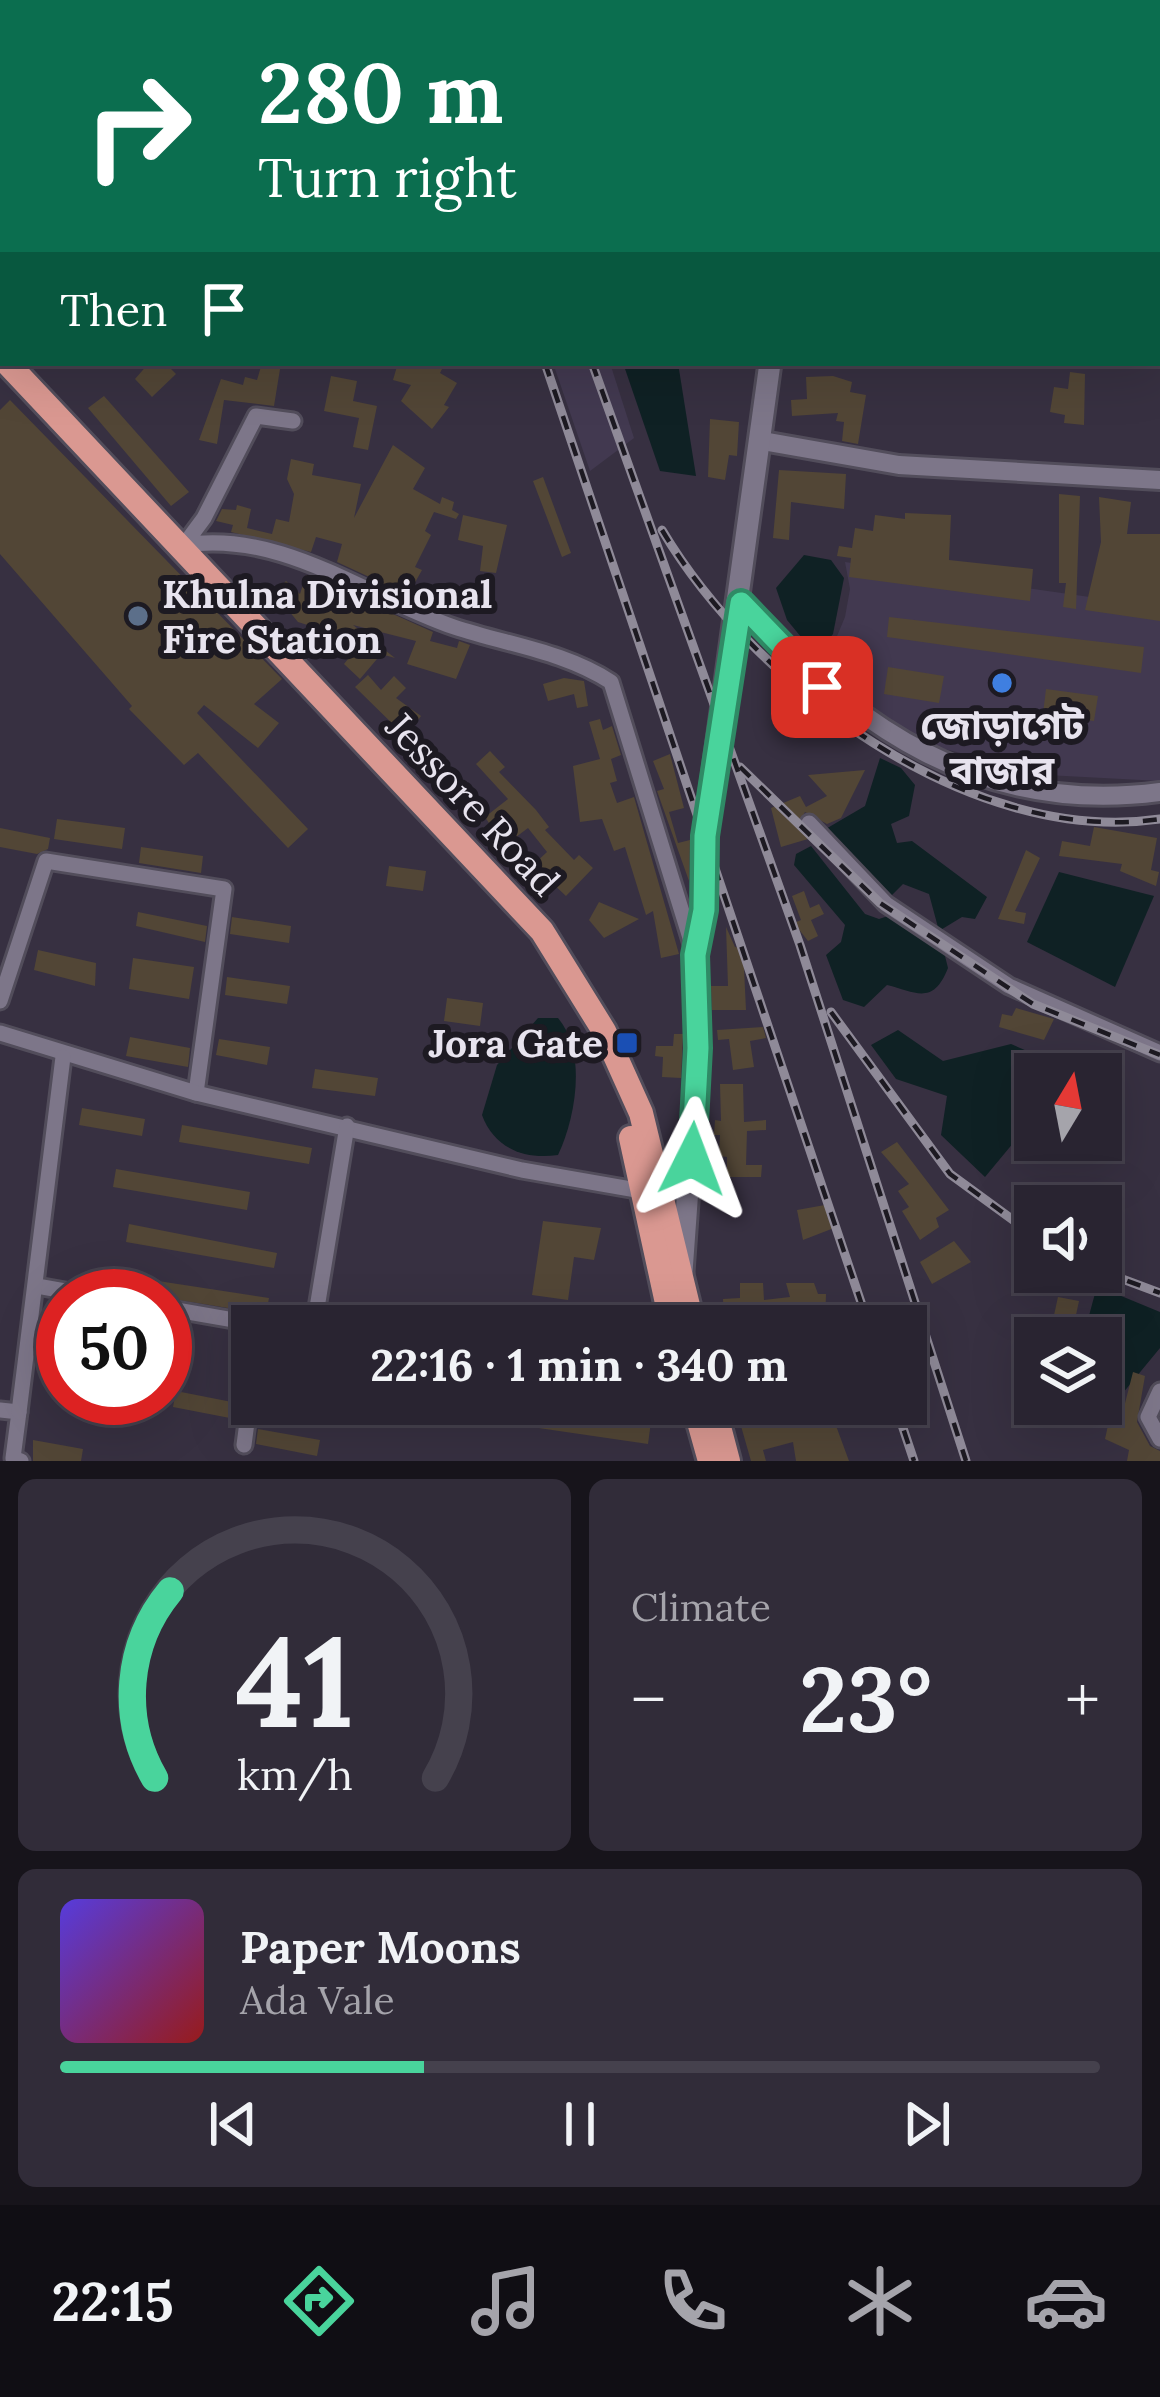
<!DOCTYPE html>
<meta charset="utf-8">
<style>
:root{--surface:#292431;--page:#312c39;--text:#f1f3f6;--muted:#a5a4ab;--line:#45414d;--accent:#49d49c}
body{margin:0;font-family:Lora,"Noto Sans Bengali",serif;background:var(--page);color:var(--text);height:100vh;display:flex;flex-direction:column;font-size:45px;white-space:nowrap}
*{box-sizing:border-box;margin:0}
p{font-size:39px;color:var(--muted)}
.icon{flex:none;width:66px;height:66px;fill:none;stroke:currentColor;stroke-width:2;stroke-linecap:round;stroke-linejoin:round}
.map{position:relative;height:1461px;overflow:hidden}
.details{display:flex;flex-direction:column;gap:18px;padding:18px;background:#17141b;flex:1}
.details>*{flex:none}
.top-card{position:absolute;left:0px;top:0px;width:1161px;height:366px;box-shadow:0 12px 48px #0002,0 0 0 3px var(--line);background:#0b6e4f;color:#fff;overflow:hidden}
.needle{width:78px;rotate:10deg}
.tools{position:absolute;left:1014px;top:1053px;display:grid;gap:24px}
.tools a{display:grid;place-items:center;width:108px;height:108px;border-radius:0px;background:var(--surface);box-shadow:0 12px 48px #0002,0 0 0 3px var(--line);font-size:60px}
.speed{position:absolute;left:36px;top:1269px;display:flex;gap:24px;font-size:60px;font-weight:700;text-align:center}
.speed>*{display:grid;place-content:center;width:156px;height:156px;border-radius:50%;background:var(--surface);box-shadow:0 12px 48px #0002,0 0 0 3px var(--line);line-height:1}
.speed .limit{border:18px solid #d22;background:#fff;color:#111}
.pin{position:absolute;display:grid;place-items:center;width:102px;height:102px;color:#fff;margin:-51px;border-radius:24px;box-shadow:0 6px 18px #0006}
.me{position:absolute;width:132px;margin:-66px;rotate:3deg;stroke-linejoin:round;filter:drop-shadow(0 0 9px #0008)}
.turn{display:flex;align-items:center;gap:42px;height:252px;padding:0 60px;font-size:54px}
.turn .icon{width:156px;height:156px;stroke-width:2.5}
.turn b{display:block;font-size:84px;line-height:102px}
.then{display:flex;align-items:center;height:114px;padding:0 60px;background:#0003;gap:24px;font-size:45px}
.big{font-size:90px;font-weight:800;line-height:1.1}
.details .card{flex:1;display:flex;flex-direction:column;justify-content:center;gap:18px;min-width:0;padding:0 42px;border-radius:18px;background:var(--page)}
.details .dial{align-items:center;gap:0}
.dial svg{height:312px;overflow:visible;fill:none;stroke:var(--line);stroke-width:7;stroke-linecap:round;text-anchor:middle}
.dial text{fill:var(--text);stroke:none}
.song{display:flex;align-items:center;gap:36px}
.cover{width:144px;height:144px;border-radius:18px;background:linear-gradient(135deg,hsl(250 70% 55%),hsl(0 70% 35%))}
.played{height:12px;border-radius:6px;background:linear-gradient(90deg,var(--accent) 35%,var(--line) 35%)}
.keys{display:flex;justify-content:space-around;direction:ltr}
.heat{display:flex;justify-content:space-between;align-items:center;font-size:66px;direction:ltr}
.details .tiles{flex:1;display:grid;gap:18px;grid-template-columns:1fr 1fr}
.card:last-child{grid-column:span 2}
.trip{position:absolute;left:231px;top:1305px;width:696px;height:120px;border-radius:0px;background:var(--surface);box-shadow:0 12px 48px #0002,0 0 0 3px var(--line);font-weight:800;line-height:120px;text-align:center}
.tabs{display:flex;height:192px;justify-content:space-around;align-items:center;background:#100e14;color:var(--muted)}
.tabs .icon{width:84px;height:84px}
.tabs .active{color:var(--accent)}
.tabs b{font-size:54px;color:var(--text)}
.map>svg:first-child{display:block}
.built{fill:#423950}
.water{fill:#0f2124}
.building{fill:#524636}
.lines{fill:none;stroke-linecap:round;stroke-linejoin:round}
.minor-casing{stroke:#524d5b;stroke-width:21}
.tertiary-casing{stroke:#524d5b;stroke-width:24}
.secondary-casing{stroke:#524d5b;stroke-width:27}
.trunk-casing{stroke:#524d5b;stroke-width:30}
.minor{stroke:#7d7689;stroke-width:15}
.tertiary{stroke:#7d7689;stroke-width:18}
.secondary{stroke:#7d7689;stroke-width:21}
.trunk{stroke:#da9891;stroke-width:24}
.rail-casing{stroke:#8f8a98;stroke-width:9}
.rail{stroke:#1d1a22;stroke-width:4.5;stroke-dasharray:14;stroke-linecap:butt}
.route-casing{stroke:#2f8a65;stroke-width:30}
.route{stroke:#49d49c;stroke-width:21}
.service-dot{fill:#5c6f8a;stroke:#1d1a22;stroke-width:4.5}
.shop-dot{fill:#3f7fe0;stroke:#1d1a22;stroke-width:4.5}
.transit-dot{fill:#1a4fb4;stroke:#1d1a22;stroke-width:4.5}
.labels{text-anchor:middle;stroke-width:12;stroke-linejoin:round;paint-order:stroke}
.poi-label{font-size:39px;font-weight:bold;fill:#e7e3ee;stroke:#1d1a22;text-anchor:start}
.street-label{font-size:39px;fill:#e7e3ee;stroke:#1d1a22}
</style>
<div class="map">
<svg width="1160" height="1461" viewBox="0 0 1160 1461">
<rect width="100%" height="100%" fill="#373041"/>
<g class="built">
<path d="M 553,363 L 610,363 L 634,438 L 590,471 Z"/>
<path d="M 845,562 L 1160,607 L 1160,781 L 1046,775 L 933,746 L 869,706 L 818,661 L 835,641 L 845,617 L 850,589 Z"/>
</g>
<g class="water">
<path d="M 623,363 L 678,363 L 696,476 L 660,471 Z"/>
<path d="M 804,555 L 831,560 L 844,578 L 833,634 L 820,650 L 811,649 L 787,620 L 776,588 Z"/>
<path d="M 880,758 L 901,768 L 915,785 L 909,816 L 891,824 L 897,843 L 912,841 L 987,897 L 975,919 L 962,917 L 939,931 L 929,894 L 903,884 L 889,898 L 824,830 L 865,806 Z"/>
<path d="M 811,846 L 865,914 L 879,919 L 894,914 L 943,948 L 948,968 C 933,1006 916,992 887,985 L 864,1007 L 843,1000 L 826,955 L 841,942 L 845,925 L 794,865 L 796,854 Z"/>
<path d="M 1059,872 L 1154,896 L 1115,987 L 1027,942 Z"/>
<path d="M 538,1018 L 558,1018 C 587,1052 576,1117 558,1155 C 524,1160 494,1148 482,1115 L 497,1065 Z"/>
<path d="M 898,1030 L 943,1061 L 1011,1044 L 1055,1063 L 1051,1074 L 1035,1074 L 1033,1119 L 985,1177 L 941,1135 L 947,1096 L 896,1079 L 871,1045 Z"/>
<path d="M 1097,1286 L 1160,1312 L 1160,1348 L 1113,1405 L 1101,1401 L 1101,1338 L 1083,1338 Z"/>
</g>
<g class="building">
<path d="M 149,363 L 165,363 L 176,374 L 152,397 L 135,379 Z"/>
<path d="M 262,363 L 281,363 L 274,406 L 224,400 L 217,444 L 199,440 L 221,379 L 243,385 L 245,377 L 257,380 Z"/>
<path d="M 398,363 L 423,368 L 425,363 L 445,363 L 440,373 L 457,383 L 444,405 L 449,407 L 432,429 L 401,401 L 411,385 L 393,380 Z"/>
<path d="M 1070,372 L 1085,374 L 1084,425 L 1064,423 L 1065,415 L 1050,412 L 1054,387 L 1068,389 Z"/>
<path d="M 331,376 L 357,381 L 353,401 L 377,406 L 368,450 L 353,447 L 359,418 L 324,411 Z"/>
<path d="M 833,376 L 852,382 L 850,392 L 866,395 L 858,444 L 842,441 L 844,422 L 836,421 L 838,413 L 792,416 L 791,400 L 807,399 L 806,377 Z"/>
<path d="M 104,396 L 189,492 L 171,506 L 88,408 Z"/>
<path d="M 10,400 L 282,679 L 254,704 L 279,723 L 258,748 L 204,705 L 197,713 L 308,829 L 288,848 L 198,753 L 184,765 L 129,709 L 132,706 L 0,554 L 0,410 Z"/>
<path d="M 710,419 L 739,422 L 737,456 L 729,455 L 725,480 L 708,477 Z"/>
<path d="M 393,445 L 425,468 L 413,489 L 440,504 L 442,497 L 454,502 L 452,510 L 459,514 L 456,519 L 434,512 L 425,531 L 431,535 L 415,567 L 422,570 L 408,595 L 337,562 L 342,544 L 316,537 L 311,552 L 231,532 L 233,525 L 216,521 L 222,509 L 236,510 L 237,505 L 251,509 L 247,528 L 272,534 L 276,519 L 289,522 L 294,494 L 287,479 L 291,459 L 314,464 L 312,475 L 361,484 L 354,518 Z"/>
<path d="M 779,470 L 846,474 L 844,509 L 791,502 L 789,540 L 773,538 Z"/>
<path d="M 543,477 L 571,553 L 562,557 L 533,481 Z"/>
<path d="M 1059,494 L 1080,496 L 1076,609 L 1063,607 L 1066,583 L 1059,583 Z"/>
<path d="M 1099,497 L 1131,502 L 1127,534 L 1160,534 L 1160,621 L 1085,610 L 1101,542 Z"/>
<path d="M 905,513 L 951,515 L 949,560 L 1033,569 L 1030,601 L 849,577 L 851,558 L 837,556 L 839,546 L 852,548 L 855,528 L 873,531 L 875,515 L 905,519 Z"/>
<path d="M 463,515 L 507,525 L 496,573 L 480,571 L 483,546 L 458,540 Z"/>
<path d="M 306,575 L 433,632 L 430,641 L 457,648 L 459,641 L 470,645 L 456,679 L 407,664 L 416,641 L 353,625 L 395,658 L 367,650 L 377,659 L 360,679 L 344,664 L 352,654 L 320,629 L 298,622 L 274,593 L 286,581 L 300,594 Z"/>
<path d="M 889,617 L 1144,647 L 1141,673 L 887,637 Z"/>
<path d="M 888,667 L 944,676 L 939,703 L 884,694 Z"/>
<path d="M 368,675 L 381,690 L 394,676 L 406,688 L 396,698 L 421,716 L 406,737 L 355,687 Z"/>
<path d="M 564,678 L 584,681 L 588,706 L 577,708 L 574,694 L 548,701 L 543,684 Z"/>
<path d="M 1046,689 L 1098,696 L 1094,721 L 1043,714 Z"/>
<path d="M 600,719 L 603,730 L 612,726 L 621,755 L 611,759 L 617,781 L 610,783 L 617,803 L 634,797 L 679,954 L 661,958 L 653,911 L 646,915 L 625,847 L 614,851 L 602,819 L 580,822 L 573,766 L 600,759 L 589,722 Z"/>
<path d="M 490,751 L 505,767 L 499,772 L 536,810 L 549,827 L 545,830 L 574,860 L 579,855 L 593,868 L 566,896 L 533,865 L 547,852 L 528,828 L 500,849 L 487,829 L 491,826 L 485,817 L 508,799 L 476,764 Z"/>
<path d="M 670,754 L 684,808 L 669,812 L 678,843 L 690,840 L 689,881 L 657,791 L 664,789 L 653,761 Z"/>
<path d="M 865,770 L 841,818 L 827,824 L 805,812 L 797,825 L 808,839 L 781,847 L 771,808 L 800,796 L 806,807 L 827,796 L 808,775 Z"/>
<path d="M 57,819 L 125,828 L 122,849 L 54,839 Z"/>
<path d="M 1094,827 L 1157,838 L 1151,870 L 1159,872 L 1156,886 L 1120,871 L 1122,864 L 1059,856 L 1062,841 L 1090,846 Z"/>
<path d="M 0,828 L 50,838 L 48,849 L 37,854 L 0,847 Z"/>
<path d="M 141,847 L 203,856 L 201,873 L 139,863 Z"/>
<path d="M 1026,850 L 1040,858 L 1015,911 L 1026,913 L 1024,924 L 998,919 Z"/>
<path d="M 389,866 L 426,871 L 423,891 L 386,886 Z"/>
<path d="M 804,891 L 810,908 L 819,904 L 824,914 L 811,920 L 818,936 L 808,941 L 794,923 L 801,920 L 792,896 Z"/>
<path d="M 599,902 L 639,919 L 604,938 L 589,920 Z"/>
<path d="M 138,912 L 207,926 L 205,942 L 136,926 Z"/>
<path d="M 232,917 L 291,926 L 289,943 L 230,934 Z"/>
<path d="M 726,927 L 735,947 L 743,948 L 746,1010 L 712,1010 L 711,986 L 728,986 Z"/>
<path d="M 38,950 L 96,963 L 95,986 L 34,970 Z"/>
<path d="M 133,958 L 194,967 L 189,999 L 129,989 Z"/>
<path d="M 227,977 L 290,986 L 287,1004 L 225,995 Z"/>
<path d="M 447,998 L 483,1003 L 480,1026 L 444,1021 Z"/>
<path d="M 1016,1008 L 1054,1019 L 1044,1040 L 999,1027 L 1002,1014 L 1012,1016 Z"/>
<path d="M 763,1027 L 766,1038 L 750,1041 L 754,1067 L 733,1070 L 729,1039 L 718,1040 L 717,1030 Z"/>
<path d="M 674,1034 L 683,1034 L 681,1078 L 662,1077 L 663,1057 L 655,1056 L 656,1046 L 673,1046 Z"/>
<path d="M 130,1037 L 190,1048 L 188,1067 L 126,1056 Z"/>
<path d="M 219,1039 L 270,1047 L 267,1065 L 216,1055 Z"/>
<path d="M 315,1069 L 378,1078 L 375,1096 L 312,1088 Z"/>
<path d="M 720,1084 L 743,1084 L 744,1122 L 766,1120 L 766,1130 L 747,1131 L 746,1165 L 762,1165 L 761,1177 L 727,1177 L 727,1157 L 719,1156 L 720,1135 L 714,1135 L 715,1120 L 721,1121 Z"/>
<path d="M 82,1108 L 145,1119 L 142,1136 L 79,1125 Z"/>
<path d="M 182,1125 L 312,1148 L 309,1164 L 179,1142 Z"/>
<path d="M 897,1142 L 949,1210 L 936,1218 L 939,1227 L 920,1240 L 902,1211 L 909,1207 L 898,1191 L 909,1184 L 881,1152 Z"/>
<path d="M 116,1169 L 250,1192 L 247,1210 L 113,1187 Z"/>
<path d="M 825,1205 L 834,1228 L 803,1240 L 797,1210 Z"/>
<path d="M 543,1221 L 601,1228 L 594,1260 L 574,1257 L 568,1300 L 532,1295 Z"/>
<path d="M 129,1224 L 277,1253 L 274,1268 L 126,1242 Z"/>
<path d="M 954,1241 L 971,1262 L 932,1284 L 920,1262 Z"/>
<path d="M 106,1273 L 269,1298 L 266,1314 L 104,1288 Z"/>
<path d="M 740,1283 L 763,1283 L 764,1300 L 790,1297 L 786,1283 L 814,1283 L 818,1294 L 826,1294 L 825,1324 L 802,1326 L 801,1314 L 750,1317 L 751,1326 L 724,1326 L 723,1299 L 740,1298 Z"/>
<path d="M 1058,1297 L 1079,1301 L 1071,1338 L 1049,1338 Z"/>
<path d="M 1133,1372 L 1145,1376 L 1137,1422 L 1150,1446 L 1160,1451 L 1160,1461 L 1127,1461 L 1129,1450 L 1105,1439 L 1110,1416 L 1121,1419 Z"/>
<path d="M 176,1391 L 237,1403 L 235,1419 L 173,1407 Z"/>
<path d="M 330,1404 L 388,1404 L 395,1405 L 393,1421 L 330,1409 Z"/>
<path d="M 521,1404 L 589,1405 L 652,1414 L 648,1444 L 518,1425 Z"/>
<path d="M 758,1404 L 828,1404 L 849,1461 L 796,1461 L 793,1442 L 763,1450 L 766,1461 L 751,1461 L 741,1426 L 746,1425 L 744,1409 Z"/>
<path d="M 258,1429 L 320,1440 L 317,1456 L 256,1444 Z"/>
<path d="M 33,1440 L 83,1449 L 81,1461 L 33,1461 Z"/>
</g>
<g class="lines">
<g class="minor-casing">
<g id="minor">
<path d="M 869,3 L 912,0"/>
<path d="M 0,325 L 3,323"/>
<path d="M 293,421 L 256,416 L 204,518 L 184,545 C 283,530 364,596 454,627 C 508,645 563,651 611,682 L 695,954"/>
<path d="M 809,823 L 886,904 L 1009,986 L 1160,1053"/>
<path d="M 0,1001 L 46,861 L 224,889 L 196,1093"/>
<path d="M 0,1033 L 196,1093 L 522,1170 L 642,1191"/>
<path d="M 37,1286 L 93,1296"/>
<path d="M 165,1308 L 268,1326"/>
<path d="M 314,1326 L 347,1126"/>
<path d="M 1160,1391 L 1148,1417 L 1160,1439"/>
<path d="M 0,1410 L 19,1412 L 13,1458 L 21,1461"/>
<path d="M 19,1412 L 63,1057"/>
<path d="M 244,1445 L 252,1384"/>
</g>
</g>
<g class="tertiary-casing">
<g id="tertiary">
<path d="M 763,441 L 899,465 L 1160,480"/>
<path d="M 741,603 C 854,727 982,816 1160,792"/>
</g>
</g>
<g class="secondary-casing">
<g id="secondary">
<path d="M 775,0 L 775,3"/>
<path d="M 682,1272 L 698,1048 L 695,955 L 704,910 L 705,835 L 770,363"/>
</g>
</g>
<g class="trunk-casing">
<g id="trunk">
<path d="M 7,363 L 542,931 L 604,1031 L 641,1113 L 693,1326"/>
<path d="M 631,1138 L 672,1326"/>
<path d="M 694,1404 L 710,1461"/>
<path d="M 713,1404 L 728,1461"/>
</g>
</g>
<use href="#minor" class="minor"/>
<use href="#tertiary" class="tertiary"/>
<use href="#secondary" class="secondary"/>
<use href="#trunk" class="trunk"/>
<g class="rail-casing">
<g id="rail">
<path d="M 422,0 L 423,3"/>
<path d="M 458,0 L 459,3"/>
<path d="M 545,363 L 869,1326"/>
<path d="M 592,363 L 800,945 L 966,1461"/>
<path d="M 662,530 C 754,685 969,847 1160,819"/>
<path d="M 740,767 L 880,903 L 1033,1004 L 1160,1055"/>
<path d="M 831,1012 L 950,1174 L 1035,1236"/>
<path d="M 1101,1271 L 1160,1293"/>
<path d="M 895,1404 L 914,1461"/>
</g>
</g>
<use href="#rail" class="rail"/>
</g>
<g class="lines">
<g class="route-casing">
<path id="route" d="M 692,1159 L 698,1048 L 695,955 L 704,910 L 705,836 L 741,603 L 822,687"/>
</g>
<use href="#route" class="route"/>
</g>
<circle class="service-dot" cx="138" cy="616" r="12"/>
<circle class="shop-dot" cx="1002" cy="683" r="12"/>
<rect class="transit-dot" x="615" y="1031" width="24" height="24" rx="6"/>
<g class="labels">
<g class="poi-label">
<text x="162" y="608">Khulna Divisional<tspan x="162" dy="45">Fire Station</tspan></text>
<text x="1002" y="739" text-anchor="middle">জোড়াগেট<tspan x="1002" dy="45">বাজার</tspan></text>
<text x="603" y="1057" text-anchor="end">Jora Gate</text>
</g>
<g class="street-label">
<text transform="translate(473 804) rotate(47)" y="14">Jessore Road</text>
</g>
</g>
</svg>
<div class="tools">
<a><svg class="needle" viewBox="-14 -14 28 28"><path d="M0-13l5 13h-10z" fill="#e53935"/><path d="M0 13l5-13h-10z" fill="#a5a4ab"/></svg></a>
<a><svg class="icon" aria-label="sound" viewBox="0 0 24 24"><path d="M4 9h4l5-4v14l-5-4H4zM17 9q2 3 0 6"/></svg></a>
<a><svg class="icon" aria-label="layers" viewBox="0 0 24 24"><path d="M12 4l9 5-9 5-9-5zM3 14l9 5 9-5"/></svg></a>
</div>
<div class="speed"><div class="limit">50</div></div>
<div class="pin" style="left:822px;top:687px;background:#d93025"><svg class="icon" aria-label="arrive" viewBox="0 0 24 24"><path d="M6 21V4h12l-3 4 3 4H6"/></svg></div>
<svg class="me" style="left:692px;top:1159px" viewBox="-20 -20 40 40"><path d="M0-17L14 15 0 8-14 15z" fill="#49d49c" stroke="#fff" stroke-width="4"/></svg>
<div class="trip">22:16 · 1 min · 340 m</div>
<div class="top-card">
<div class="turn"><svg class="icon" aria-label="right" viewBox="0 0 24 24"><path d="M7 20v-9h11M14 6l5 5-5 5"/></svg><div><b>280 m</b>Turn right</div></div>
<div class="then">Then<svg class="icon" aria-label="arrive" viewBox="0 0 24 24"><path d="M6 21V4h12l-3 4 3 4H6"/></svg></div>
</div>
</div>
<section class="details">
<div class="tiles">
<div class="card dial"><svg viewBox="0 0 100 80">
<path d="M14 69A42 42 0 1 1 86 69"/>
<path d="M14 69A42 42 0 0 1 18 21" stroke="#49d49c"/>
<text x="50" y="56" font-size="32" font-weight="700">41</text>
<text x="50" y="72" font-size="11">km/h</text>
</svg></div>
<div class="card"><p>Climate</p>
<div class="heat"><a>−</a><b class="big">23°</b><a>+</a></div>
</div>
<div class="card">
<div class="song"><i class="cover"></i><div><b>Paper Moons</b><p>Ada Vale</p></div></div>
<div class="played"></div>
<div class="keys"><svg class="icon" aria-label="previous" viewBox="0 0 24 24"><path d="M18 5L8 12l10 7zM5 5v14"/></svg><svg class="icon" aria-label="pause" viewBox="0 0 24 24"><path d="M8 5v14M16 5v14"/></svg><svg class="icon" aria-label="next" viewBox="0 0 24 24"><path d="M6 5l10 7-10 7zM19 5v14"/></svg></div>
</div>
</div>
</section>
<nav class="tabs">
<b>22:15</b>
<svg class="icon active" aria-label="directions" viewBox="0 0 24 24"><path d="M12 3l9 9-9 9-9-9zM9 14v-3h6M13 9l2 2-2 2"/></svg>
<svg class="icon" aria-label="music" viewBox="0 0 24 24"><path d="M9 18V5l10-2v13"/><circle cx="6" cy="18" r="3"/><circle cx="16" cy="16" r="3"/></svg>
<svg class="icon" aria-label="phone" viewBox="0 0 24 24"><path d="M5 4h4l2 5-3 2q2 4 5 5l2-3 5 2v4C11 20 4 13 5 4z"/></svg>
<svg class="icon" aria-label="climate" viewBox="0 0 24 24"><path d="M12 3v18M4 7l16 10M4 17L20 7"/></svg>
<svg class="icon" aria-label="car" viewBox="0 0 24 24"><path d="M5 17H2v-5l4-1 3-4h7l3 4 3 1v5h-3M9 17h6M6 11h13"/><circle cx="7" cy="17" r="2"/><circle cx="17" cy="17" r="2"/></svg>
</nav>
